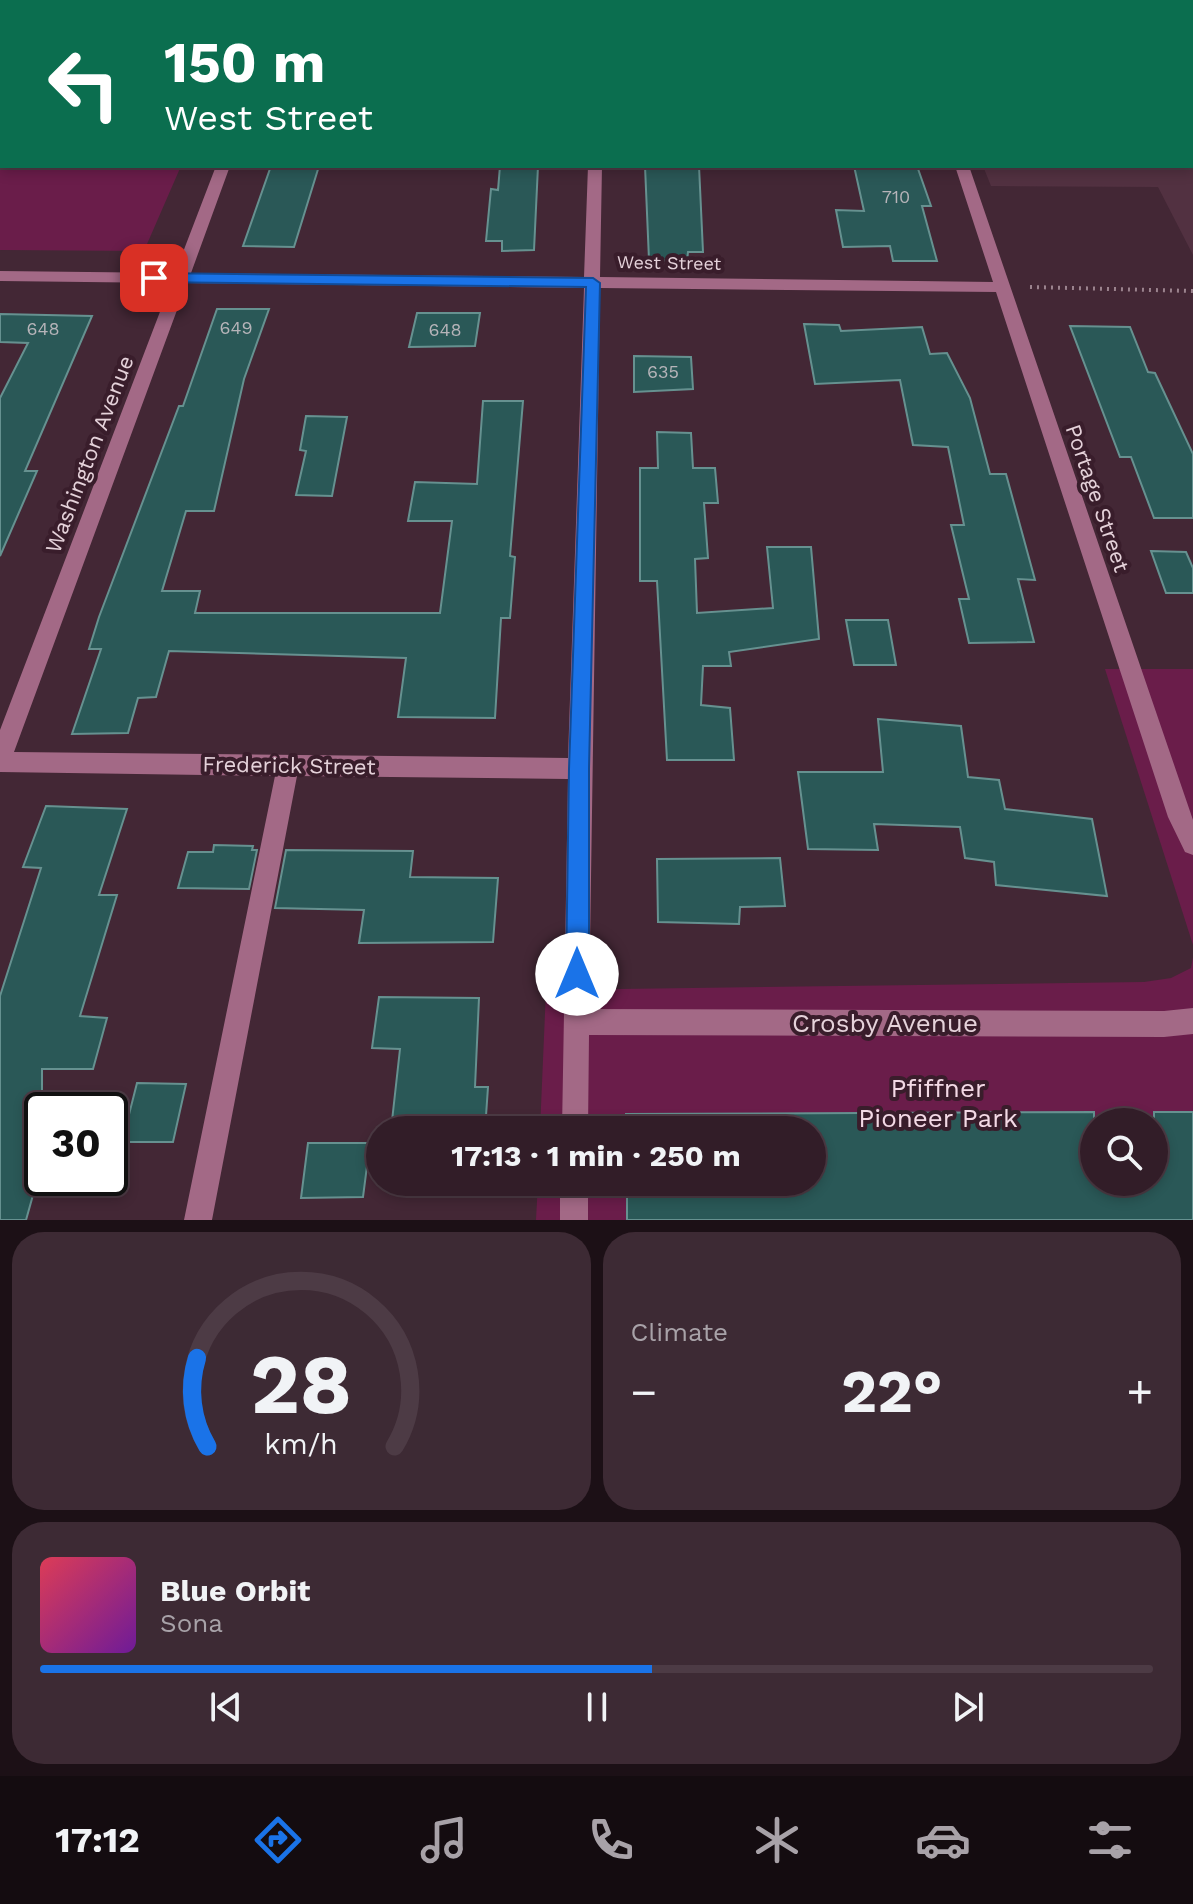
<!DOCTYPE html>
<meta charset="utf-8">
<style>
:root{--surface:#321d28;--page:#3d2a34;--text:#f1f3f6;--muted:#a8a2a8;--line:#4d3b45;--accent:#1a73e8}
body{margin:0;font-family:"Work Sans",sans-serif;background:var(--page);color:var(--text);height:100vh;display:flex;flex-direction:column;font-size:30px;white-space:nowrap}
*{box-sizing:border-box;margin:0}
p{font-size:26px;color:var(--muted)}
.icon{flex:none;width:44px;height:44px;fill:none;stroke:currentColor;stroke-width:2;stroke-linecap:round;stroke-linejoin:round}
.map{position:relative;height:1220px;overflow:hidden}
.sheet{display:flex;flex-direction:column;gap:12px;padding:12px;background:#1c1016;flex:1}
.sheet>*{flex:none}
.banner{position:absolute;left:0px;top:0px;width:1194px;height:168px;box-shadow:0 4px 12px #0003,0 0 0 2px var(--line);background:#0b6e4f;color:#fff;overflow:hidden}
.fabs{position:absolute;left:1080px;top:1108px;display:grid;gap:16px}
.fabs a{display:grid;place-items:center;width:88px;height:88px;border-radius:50%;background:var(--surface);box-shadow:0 4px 12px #0003,0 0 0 2px var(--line);font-size:40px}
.speed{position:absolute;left:24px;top:1092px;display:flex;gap:16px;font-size:40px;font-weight:700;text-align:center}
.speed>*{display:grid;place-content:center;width:104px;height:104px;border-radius:50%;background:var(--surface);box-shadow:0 4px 12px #0003,0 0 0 2px var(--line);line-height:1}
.speed .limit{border:4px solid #111;border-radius:12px;background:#fff;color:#111}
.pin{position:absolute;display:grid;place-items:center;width:68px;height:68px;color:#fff;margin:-34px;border-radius:16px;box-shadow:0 4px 12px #0006}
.me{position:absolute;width:88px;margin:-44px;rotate:0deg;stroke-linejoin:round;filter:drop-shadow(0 0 6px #0008)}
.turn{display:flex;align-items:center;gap:28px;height:168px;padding:0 32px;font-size:36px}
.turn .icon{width:104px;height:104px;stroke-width:2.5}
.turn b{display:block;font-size:56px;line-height:68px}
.big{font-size:60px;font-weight:700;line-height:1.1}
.sheet .tile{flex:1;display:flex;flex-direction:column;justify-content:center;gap:12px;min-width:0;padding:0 28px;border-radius:32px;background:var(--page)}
.sheet .dial{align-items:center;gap:0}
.dial svg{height:208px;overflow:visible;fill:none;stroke:var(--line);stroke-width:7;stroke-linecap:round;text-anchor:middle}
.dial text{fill:var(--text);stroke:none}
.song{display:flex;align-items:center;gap:24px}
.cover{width:96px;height:96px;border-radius:12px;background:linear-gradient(135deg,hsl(350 70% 55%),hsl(280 70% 35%))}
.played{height:8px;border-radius:4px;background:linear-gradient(90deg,var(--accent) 55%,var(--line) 55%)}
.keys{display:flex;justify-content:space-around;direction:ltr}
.heat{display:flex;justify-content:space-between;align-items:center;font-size:44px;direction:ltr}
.sheet .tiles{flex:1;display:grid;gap:12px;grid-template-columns:1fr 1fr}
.tile:last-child{grid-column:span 2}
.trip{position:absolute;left:366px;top:1116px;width:460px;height:80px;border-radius:40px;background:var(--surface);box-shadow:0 4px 12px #0003,0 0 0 2px var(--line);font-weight:700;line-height:80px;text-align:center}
.dock{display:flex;height:128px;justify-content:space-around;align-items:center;background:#140c10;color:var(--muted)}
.dock .icon{width:56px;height:56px}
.dock .active{color:var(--accent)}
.dock b{font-size:36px;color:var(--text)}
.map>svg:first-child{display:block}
.built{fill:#523141}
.green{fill:#6a1d4a;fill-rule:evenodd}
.building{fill:#2a5857;stroke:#669190;stroke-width:2}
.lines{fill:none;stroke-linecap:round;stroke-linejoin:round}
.path{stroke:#9b838e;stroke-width:4;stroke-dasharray:2 5;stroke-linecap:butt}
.minor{fill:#a36986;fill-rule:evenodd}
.route{fill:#1a73e8;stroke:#114b97;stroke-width:2}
.labels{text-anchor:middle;stroke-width:8;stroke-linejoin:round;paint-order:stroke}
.number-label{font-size:18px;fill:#b6b4b9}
.far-street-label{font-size:18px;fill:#e5d2da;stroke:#391d2b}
.street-label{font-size:22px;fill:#e5d2da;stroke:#391d2b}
.near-street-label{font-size:26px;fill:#e5d2da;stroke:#391d2b}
.near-park-label{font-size:26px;fill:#f3d9e5;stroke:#391d2b}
</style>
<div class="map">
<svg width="1193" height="1220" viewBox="0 0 1193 1220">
<rect width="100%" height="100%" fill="#432735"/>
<path class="built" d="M 951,0 L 1193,0 L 1193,255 L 1158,187 L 991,186 L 983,166 L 1192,166 L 1192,2 L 934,2 Z"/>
<g class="green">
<path d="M 0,107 L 2,166 L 181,166 L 144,251 L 0,250 Z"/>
<path d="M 1105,669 L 1193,669 L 1193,945 Z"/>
<path d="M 1193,957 L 1193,1220 L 536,1220 L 538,1182 L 812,1182 L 812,1130 L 540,1130 L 546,990 L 1144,982 L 1171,978 L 1191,968 ZM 1094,1122 L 1154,1122 L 1154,1182 L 1094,1182 Z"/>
</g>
<g class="building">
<path d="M 271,166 L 319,166 L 294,247 L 243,246 Z"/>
<path d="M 500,166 L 538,166 L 534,250 L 502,251 L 502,241 L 486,241 L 491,189 L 498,190 Z"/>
<path d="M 645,166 L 699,166 L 703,252 L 688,252 L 687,261 L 649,260 Z"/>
<path d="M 854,166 L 917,166 L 931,206 L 922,206 L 937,261 L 893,261 L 890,246 L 843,247 L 836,210 L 864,211 Z"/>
<path d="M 217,309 L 269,309 L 244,379 L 214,511 L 186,511 L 162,591 L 200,591 L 195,613 L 440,613 L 452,521 L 408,521 L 415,482 L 477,484 L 483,401 L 523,401 L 510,556 L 515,557 L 510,618 L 501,618 L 495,718 L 398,717 L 406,658 L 169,651 L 156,697 L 138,698 L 128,733 L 72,734 L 101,649 L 89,649 L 99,617 L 179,406 L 183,406 Z"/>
<path d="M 417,313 L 480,313 L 475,346 L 409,347 Z"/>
<path d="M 0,314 L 92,316 L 25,471 L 37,471 L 0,556 L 0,398 L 28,343 L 0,342 Z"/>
<path d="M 804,324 L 839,325 L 841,331 L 922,327 L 930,354 L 947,353 L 970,398 L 990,474 L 1006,474 L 1035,580 L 1018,579 L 1034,642 L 969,643 L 959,599 L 969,599 L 951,525 L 964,525 L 948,447 L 913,445 L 900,380 L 815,384 Z"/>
<path d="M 1070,326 L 1130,327 L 1148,372 L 1155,373 L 1193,454 L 1193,518 L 1154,518 L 1131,457 L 1120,457 Z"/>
<path d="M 634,356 L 691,357 L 693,389 L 634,392 Z"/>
<path d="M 306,416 L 347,417 L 332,496 L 296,495 L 306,451 L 300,450 Z"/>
<path d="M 657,432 L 691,433 L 693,468 L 715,468 L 718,503 L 704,503 L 708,558 L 695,559 L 697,613 L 773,608 L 767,547 L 811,547 L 819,639 L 729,652 L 731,666 L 703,666 L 701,705 L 730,708 L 734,760 L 667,760 L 657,581 L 640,581 L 640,468 L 658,468 Z"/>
<path d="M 1151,551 L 1186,552 L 1193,568 L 1193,593 L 1166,593 Z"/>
<path d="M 846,620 L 888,620 L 896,665 L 854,665 Z"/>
<path d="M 878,719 L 961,726 L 968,777 L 999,780 L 1005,809 L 1092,819 L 1107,896 L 996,885 L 994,862 L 965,858 L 960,827 L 874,824 L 878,850 L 808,849 L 798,772 L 883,772 Z"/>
<path d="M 46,806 L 127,809 L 99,895 L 117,895 L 80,1016 L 107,1018 L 93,1069 L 42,1069 L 42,1163 L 26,1220 L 0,1220 L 0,996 L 41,868 L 23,867 Z"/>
<path d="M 214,845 L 253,846 L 252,850 L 257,850 L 249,889 L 178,888 L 188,852 L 213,852 Z"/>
<path d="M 286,850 L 413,851 L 410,877 L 498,878 L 493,942 L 359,943 L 364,910 L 275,908 Z"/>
<path d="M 780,858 L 785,906 L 740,907 L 739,924 L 658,922 L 657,859 Z"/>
<path d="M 379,997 L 479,998 L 475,1087 L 488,1087 L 485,1130 L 391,1130 L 400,1049 L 372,1048 Z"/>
<path d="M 137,1083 L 186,1084 L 173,1142 L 122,1142 Z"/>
<path d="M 1094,1112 L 1094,1182 L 1154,1182 L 1154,1112 L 1193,1112 L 1193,1220 L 627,1220 L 627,1182 L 812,1182 L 812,1130 L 626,1130 L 626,1114 Z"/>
<path d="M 308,1143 L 370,1143 L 363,1197 L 301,1198 Z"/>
</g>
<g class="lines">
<path class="path" d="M 1030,287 L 1193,291"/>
<g class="minor">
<path d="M 278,0 L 290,0 L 277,2 Z"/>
<rect x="591" y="0" width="12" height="2"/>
<path d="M 902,0 L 914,0 L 915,2 L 903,2 Z"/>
<path d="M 1134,0 L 1148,0 L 1149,2 L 1135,2 Z"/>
<path d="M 216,166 L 230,166 L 191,273 L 584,277 L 588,166 L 602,166 L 600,277 L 993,282 L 955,166 L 969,166 L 1193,820 L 1193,855 L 1185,852 L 1168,817 L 996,292 L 600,288 L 589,1009 L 1164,1011 L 1193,1008 L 1193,1034 L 1164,1037 L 589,1035 L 588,1130 L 562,1130 L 568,779 L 297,776 L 212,1220 L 184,1220 L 275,776 L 0,772 L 0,730 L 171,283 L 0,281 L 0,271 L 175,273 ZM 187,283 L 584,288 L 568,758 L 14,752 Z"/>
<rect x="560" y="1182" width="28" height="38"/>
</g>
</g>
<path class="route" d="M 154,273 L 593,278 L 600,283 L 589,769 L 589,974 L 585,982 L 577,985 L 569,982 L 566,974 L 569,769 L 586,287 L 149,282 L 147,278 Z"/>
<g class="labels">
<g class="number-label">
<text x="896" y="203">710</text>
<text x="236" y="334">649</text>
<text x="43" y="335">648</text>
<text x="445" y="336">648</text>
<text x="663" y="378">635</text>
</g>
<g class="far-street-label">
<text transform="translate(669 263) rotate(1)" y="6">West Street</text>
</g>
<g class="street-label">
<text transform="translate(89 454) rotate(-69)" y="8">Washington Avenue</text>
<text transform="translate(1098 498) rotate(71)" y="8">Portage Street</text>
<text transform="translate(289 765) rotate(1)" y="8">Frederick Street</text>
</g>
<g class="near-street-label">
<text x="885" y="1032">Crosby Avenue</text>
</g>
<g class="near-park-label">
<text x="938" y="1097">Pfiffner<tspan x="938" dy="30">Pioneer Park</tspan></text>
</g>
</g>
</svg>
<div class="fabs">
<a><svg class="icon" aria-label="search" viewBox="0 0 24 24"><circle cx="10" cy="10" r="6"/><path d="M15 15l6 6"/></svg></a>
</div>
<div class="speed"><div class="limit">30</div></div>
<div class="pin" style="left:154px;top:278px;background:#d93025"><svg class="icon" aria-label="arrive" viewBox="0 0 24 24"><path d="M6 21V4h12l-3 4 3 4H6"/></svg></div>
<svg class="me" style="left:577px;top:974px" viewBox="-20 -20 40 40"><circle r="19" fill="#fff"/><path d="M0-13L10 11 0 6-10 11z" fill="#1a73e8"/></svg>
<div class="trip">17:13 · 1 min · 250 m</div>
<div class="banner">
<div class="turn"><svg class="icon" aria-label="left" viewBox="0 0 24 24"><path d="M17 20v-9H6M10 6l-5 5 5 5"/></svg><div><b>150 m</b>West Street</div></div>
</div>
</div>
<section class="sheet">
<div class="tiles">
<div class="tile dial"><svg viewBox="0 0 100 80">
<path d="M14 69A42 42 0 1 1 86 69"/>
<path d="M14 69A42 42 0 0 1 10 35" stroke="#1a73e8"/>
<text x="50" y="56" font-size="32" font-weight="700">28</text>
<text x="50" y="72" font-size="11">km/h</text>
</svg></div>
<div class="tile"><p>Climate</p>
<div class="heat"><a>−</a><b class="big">22°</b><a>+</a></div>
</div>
<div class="tile">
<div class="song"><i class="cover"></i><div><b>Blue Orbit</b><p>Sona</p></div></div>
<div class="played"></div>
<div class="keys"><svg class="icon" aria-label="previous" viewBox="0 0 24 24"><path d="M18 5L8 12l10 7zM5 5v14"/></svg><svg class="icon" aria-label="pause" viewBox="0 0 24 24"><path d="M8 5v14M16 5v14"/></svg><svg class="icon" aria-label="next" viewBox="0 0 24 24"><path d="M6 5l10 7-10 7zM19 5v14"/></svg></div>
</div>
</div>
</section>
<nav class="dock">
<b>17:12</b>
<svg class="icon active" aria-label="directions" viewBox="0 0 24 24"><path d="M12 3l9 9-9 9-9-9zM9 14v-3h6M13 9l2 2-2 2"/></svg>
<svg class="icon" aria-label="music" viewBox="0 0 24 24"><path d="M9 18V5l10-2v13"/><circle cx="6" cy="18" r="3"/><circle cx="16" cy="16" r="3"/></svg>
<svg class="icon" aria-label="phone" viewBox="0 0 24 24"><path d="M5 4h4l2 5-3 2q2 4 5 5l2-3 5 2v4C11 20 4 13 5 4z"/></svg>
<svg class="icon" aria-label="climate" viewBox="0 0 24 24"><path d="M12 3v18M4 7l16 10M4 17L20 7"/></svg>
<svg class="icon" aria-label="car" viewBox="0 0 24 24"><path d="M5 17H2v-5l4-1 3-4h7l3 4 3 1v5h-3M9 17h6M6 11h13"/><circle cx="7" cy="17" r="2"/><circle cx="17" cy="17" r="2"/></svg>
<svg class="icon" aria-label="filters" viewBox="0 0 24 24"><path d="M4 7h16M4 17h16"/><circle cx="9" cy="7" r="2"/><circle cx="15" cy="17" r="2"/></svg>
</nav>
